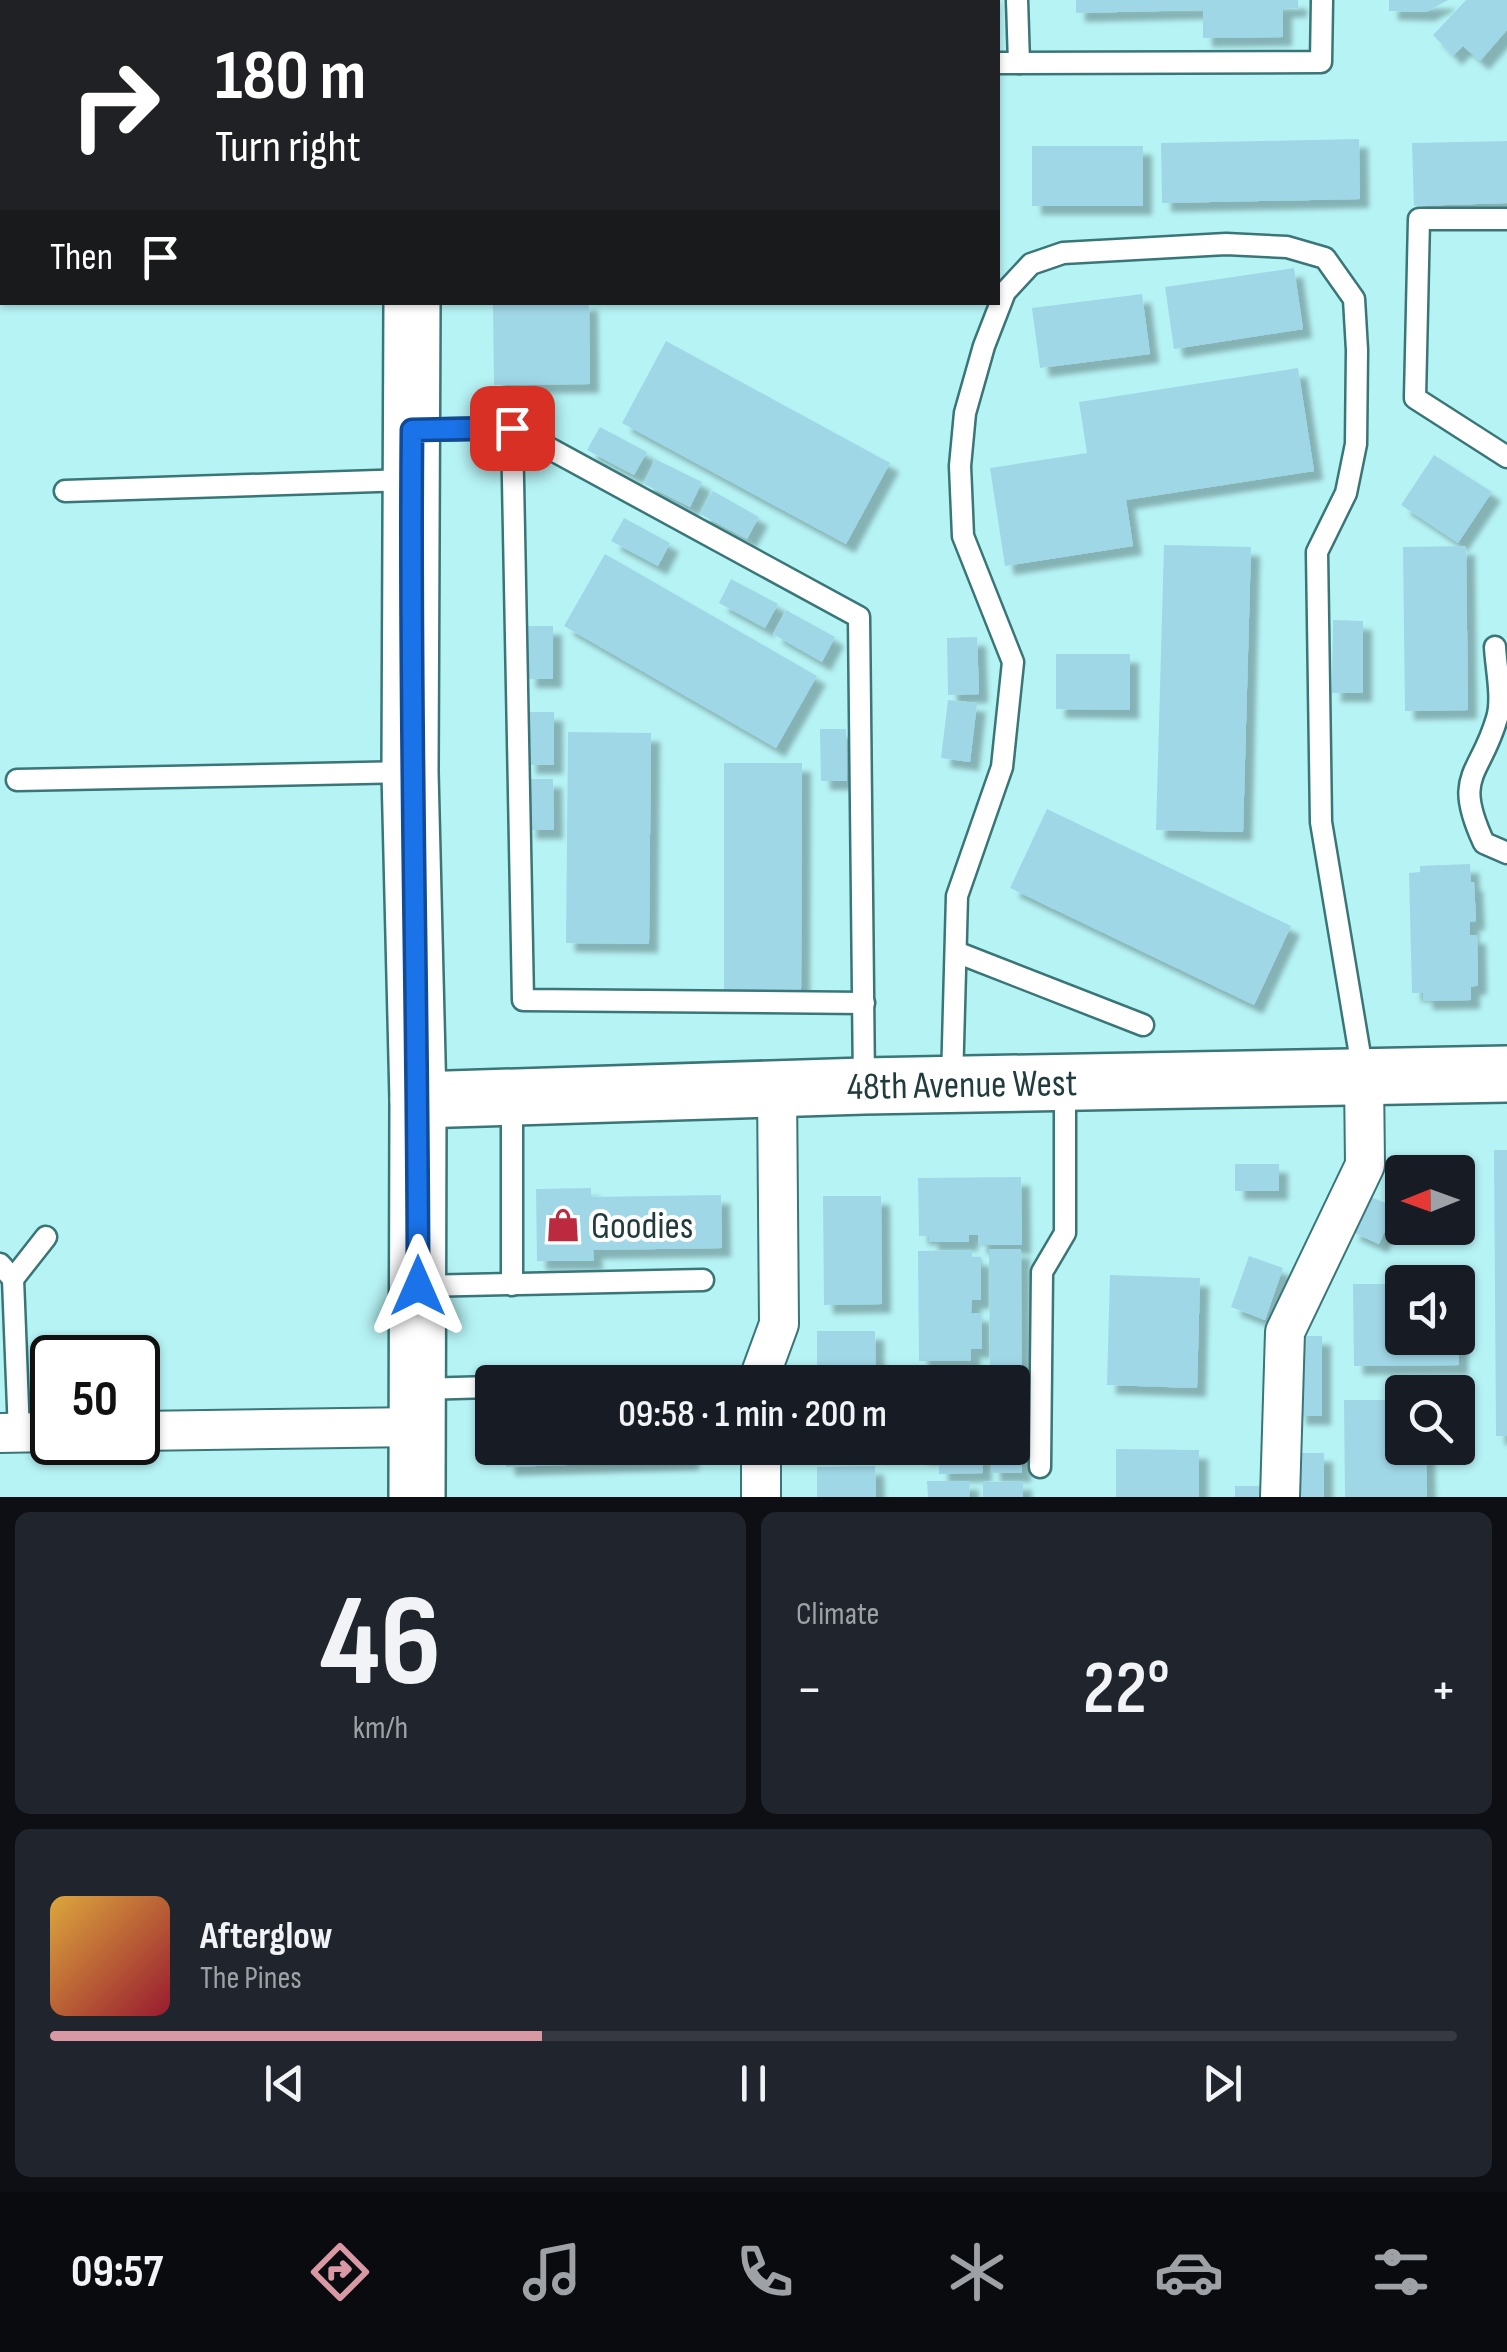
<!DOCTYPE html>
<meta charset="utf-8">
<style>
:root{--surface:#171b24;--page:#20242c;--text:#f1f3f6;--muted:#9ea1a6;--line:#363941;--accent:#d999a4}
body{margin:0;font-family:"Sofia Sans Condensed",sans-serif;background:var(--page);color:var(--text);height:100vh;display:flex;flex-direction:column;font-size:38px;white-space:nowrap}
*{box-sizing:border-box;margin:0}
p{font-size:32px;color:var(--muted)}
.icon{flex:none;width:55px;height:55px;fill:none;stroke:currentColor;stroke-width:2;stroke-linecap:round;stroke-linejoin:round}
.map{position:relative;height:1497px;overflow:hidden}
.side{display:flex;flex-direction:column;gap:15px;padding:15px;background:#0d0f14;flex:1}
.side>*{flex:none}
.top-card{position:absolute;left:0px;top:0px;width:1000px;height:305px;box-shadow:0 2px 8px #0004;background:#202124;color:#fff;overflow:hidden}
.needle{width:65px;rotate:269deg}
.controls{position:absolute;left:1385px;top:1155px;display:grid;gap:20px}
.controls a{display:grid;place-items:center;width:90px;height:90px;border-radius:10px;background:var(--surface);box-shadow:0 2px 8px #0004;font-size:50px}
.speed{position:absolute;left:30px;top:1335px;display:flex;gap:20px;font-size:50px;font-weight:700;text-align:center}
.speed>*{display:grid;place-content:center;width:130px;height:130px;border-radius:50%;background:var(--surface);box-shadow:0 2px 8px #0004;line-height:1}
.speed .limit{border:5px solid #111;border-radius:15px;background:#fff;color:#111}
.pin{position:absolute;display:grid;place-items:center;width:85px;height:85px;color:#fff;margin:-42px;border-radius:20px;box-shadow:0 5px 15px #0006}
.me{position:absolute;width:110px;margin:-55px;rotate:0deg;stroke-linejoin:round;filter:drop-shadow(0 0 8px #0008)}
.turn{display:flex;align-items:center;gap:35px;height:210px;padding:0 50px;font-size:45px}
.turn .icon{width:130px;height:130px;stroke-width:2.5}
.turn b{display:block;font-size:70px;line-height:85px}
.then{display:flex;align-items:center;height:95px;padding:0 50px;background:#0003;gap:20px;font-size:38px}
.big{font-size:75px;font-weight:600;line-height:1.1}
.side .widget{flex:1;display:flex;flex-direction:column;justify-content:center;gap:15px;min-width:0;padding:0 35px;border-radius:15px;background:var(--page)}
.side .dial{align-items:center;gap:0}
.dial b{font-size:130px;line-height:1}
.song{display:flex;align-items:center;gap:30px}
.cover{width:120px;height:120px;border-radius:15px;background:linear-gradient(135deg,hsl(40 70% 55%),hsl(350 70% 35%))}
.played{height:10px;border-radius:5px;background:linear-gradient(90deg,var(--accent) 35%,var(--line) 35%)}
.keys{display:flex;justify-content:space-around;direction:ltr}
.heat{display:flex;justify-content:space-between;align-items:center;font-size:55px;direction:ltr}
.side .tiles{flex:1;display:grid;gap:15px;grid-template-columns:1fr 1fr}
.widget:last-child{grid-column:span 2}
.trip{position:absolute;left:475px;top:1365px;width:555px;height:100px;border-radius:10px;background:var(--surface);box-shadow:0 2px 8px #0004;font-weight:600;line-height:100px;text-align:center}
.menu{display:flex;height:160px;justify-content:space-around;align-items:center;background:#090b0e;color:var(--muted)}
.menu .icon{width:70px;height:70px}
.menu .active{color:var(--accent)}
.menu b{font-size:45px;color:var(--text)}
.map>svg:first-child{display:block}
.building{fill:#a0d7e7;filter:url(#shadow)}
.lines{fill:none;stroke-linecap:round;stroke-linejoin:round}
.service-casing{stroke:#3a7577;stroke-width:25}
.minor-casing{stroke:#3a7577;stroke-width:42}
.secondary-casing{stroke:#3a7577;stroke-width:60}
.service{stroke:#fff;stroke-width:20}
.minor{stroke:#fff;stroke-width:38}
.secondary{stroke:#fff;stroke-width:55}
.route-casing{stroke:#114b97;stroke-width:25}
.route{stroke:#1a73e8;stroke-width:18}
.labels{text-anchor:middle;stroke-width:8;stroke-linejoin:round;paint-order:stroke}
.street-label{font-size:38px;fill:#223b3c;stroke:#fff}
.poi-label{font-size:38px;fill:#223b3c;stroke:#fff;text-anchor:start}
</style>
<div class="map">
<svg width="1507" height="1497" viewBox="0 0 1507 1497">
<defs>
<filter id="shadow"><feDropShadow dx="9" dy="9" stdDeviation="2.5" flood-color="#0004"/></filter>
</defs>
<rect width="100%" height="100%" fill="#b6f3f5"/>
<g class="building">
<path d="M 1076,0 L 1298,0 L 1298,8 L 1283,9 L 1283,37 L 1203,38 L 1203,10 L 1076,13 Z"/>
<path d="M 1389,0 L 1448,0 L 1426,12 L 1389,11 Z"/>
<path d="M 1466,0 L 1507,0 L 1507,30 L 1480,61 L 1463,46 L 1453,56 L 1433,35 Z"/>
<path d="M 1359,139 L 1360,199 L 1162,203 L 1161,143 Z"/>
<path d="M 1507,141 L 1507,203 L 1414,206 L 1412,143 Z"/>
<rect x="1032" y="146" width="111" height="60"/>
<path d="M 1294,268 L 1303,329 L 1174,349 L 1165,287 Z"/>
<path d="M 1142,294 L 1150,354 L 1040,368 L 1032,308 Z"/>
<path d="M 589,302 L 590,384 L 494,385 L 493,303 Z"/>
<path d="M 666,341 L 890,463 L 846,544 L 622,423 Z"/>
<path d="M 1298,368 L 1314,471 L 1126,500 L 1133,546 L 1005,566 L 990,468 L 1087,453 L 1079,402 Z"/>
<path d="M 600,427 L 647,452 L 634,475 L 587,450 Z"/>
<path d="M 1434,455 L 1492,492 L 1458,543 L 1401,505 Z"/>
<path d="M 655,459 L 702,482 L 690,507 L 644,484 Z"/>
<path d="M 713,491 L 759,517 L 747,539 L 700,514 Z"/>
<path d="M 624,518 L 670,543 L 658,566 L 611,541 Z"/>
<path d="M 1164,545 L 1251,547 L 1243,832 L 1156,830 Z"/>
<path d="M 1466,546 L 1468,710 L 1405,711 L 1403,547 Z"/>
<path d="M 605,554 L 817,676 L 776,748 L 564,626 Z"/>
<path d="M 731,579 L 778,604 L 765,628 L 719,603 Z"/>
<path d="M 786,610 L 835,637 L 822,662 L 773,634 Z"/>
<path d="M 1333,620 L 1363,621 L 1363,693 L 1332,693 Z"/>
<rect x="527" y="626" width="26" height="53"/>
<path d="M 977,637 L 979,694 L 948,695 L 947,638 Z"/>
<path d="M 1056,654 L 1130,654 L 1130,710 L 1056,709 Z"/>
<path d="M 948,700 L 977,703 L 970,762 L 941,758 Z"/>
<rect x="527" y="712" width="27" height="53"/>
<path d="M 820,729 L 846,729 L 847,781 L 821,781 Z"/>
<path d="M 568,732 L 651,733 L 649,944 L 566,943 Z"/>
<path d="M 724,763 L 802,763 L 801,994 L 724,994 Z"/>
<path d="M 528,779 L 553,779 L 554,830 L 527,830 Z"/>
<path d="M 1047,809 L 1291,926 L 1254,1005 L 1010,888 Z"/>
<path d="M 1470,864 L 1471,882 L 1474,882 L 1476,921 L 1470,922 L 1470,935 L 1477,935 L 1478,985 L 1471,987 L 1471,1000 L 1424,1001 L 1423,993 L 1412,993 L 1409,873 L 1420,872 L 1420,866 Z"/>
<path d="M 1494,1150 L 1507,1150 L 1507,1436 L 1496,1436 Z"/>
<rect x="1235" y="1164" width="44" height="27"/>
<path d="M 1021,1177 L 1022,1245 L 978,1245 L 978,1235 L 969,1235 L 969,1242 L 929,1242 L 929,1236 L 919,1236 L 918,1178 Z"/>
<path d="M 591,1188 L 591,1197 L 721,1195 L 722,1248 L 593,1250 L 594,1261 L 537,1261 L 536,1189 Z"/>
<path d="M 1366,1195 L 1395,1207 L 1379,1244 L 1350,1231 Z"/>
<path d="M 823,1196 L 881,1196 L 882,1304 L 824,1305 Z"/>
<path d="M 989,1249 L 1021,1249 L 1022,1473 L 991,1473 L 991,1448 L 1012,1448 L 1012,1382 L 990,1382 Z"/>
<path d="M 972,1250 L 972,1257 L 981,1257 L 981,1300 L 972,1300 L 971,1313 L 981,1313 L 982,1349 L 971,1349 L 971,1361 L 919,1361 L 918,1251 Z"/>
<path d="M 1249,1256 L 1283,1268 L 1265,1320 L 1231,1307 Z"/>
<path d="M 1110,1275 L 1200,1278 L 1197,1388 L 1107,1385 Z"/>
<path d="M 1353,1284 L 1402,1284 L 1402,1338 L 1459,1338 L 1459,1365 L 1354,1366 Z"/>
<path d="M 817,1331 L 875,1331 L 876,1382 L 817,1382 Z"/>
<rect x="1297" y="1336" width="25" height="80"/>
<rect x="919" y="1371" width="53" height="11"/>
<path d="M 1344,1400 L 1402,1400 L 1402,1448 L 1426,1448 L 1427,1497 L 1345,1497 Z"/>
<path d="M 505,1448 L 690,1448 L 690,1461 L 506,1467 Z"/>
<path d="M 919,1448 L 982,1448 L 983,1473 L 939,1474 L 939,1455 L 919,1455 Z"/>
<path d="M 1116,1449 L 1199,1450 L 1199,1497 L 1116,1497 Z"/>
<rect x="1297" y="1453" width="27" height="44"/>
<path d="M 875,1466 L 876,1497 L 817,1497 L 817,1467 Z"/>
<path d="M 927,1481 L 970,1481 L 969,1497 L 928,1497 Z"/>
<path d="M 1023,1481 L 1023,1497 L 983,1497 L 983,1482 Z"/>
<rect x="1235" y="1486" width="27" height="11"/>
</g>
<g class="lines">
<g class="service-casing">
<g id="service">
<path d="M 1017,0 L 1019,63"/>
<path d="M 562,2 L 562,0"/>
<path d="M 998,63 L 1321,62 L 1322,0"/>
<path d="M 1507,219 L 1419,219 L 1415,398 L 1507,457"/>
<path d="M 512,428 L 523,1000 L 864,1003"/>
<path d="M 413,430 L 512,428 L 859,617 L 864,1084"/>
<path d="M 65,491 L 408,480"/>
<path d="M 1495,647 C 1496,668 1503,698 1497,718 C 1480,777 1452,774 1484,843 L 1507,853"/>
<path d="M 17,780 L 410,772"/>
<path d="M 956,952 L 1143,1025"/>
<path d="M 952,1082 L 957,896 L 1002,767 L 1013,662 L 963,536 L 960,466 L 965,413 L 984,346 L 1005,292 L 1031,264 L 1063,253 L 1226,244 L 1287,247 L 1325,258 L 1354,299 L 1357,350 L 1356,444 L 1346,493 L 1317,552 L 1321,822 L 1363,1073"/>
<path d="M 512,1097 L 512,1285"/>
<path d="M 0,1264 L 13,1279 L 19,1433"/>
<path d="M 13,1279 L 46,1237"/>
<path d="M 420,1286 L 703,1280"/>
<path d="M 419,1389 L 492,1387"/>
<path d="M 1040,1467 L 1042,1272 L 1065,1233 L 1065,1084"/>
</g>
</g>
<g class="minor-casing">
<g id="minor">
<path d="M 0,38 L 2,38"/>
<path d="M 761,1382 L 761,1373 L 779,1324 L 777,1088"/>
<path d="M 138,1431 L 417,1427"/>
<path d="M 0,1433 L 52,1432"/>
<path d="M 761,1448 L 761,1497"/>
<path d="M 1280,1497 L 1285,1332 L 1365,1165 L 1364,1077"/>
</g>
</g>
<g class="secondary-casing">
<g id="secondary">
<path d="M 412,0 L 412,2"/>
<path d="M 412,302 L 410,772 L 418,1100 L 417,1497"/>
<path d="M 418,1100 L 864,1086 L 1507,1074"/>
</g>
</g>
<use href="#service" class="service"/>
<use href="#minor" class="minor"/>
<use href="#secondary" class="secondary"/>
</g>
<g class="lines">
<g class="route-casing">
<path id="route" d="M 418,1286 C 418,1001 409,716 412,430 L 512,428"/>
</g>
<use href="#route" class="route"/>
</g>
<defs>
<g id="shop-bare" transform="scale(2.7)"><path d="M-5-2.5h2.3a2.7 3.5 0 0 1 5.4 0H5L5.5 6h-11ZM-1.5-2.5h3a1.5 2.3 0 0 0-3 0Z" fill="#bb2a3f" stroke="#fff" stroke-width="2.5" paint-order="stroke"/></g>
</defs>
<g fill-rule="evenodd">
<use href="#shop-bare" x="563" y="1225"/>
</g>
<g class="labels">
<g class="street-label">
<text transform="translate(962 1084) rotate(-1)" y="13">48th Avenue West</text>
</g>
<g class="poi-label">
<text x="591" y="1238">Goodies</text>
</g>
</g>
</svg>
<div class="controls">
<a><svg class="needle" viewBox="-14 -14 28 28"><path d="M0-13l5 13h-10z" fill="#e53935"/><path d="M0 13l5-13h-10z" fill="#9ea1a6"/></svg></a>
<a><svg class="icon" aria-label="sound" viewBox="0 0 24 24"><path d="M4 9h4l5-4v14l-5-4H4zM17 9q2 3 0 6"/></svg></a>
<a><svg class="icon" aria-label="search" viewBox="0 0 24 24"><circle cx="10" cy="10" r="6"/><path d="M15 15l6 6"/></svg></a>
</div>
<div class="speed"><div class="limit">50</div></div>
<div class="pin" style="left:512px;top:428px;background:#d93025"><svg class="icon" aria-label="arrive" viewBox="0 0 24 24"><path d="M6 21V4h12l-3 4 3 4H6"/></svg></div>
<svg class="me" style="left:418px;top:1286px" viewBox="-20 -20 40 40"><path d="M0-17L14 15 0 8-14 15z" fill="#1a73e8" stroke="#fff" stroke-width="4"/></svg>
<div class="trip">09:58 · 1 min · 200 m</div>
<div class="top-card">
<div class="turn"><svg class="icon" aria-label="right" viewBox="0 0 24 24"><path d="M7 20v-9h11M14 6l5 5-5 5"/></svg><div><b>180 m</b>Turn right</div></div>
<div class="then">Then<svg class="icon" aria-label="arrive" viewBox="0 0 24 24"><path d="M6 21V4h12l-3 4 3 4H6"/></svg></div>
</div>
</div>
<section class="side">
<div class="tiles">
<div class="widget dial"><b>46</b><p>km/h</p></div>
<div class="widget"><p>Climate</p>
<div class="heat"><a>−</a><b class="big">22°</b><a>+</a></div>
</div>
<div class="widget">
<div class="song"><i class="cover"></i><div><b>Afterglow</b><p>The Pines</p></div></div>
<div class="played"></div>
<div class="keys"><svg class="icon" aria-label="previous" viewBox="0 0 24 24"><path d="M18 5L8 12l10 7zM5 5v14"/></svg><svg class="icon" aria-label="pause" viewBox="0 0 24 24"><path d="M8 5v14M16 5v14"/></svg><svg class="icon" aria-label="next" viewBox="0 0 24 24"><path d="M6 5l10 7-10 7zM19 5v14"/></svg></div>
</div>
</div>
</section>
<nav class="menu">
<b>09:57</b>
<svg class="icon active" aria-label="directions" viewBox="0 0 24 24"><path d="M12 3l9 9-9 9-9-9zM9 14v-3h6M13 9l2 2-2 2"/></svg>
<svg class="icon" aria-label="music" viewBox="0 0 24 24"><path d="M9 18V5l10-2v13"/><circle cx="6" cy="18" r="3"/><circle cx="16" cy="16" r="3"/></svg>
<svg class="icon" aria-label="phone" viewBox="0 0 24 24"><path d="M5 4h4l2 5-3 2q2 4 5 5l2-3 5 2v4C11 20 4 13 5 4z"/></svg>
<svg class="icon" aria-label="climate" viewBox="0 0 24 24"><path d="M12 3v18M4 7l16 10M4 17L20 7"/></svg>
<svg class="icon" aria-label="car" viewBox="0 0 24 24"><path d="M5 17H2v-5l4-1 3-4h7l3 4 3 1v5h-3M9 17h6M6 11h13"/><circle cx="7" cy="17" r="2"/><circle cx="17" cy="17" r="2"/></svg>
<svg class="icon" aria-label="filters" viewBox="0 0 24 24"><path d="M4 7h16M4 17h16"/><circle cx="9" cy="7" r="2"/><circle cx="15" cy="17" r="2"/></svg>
</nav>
